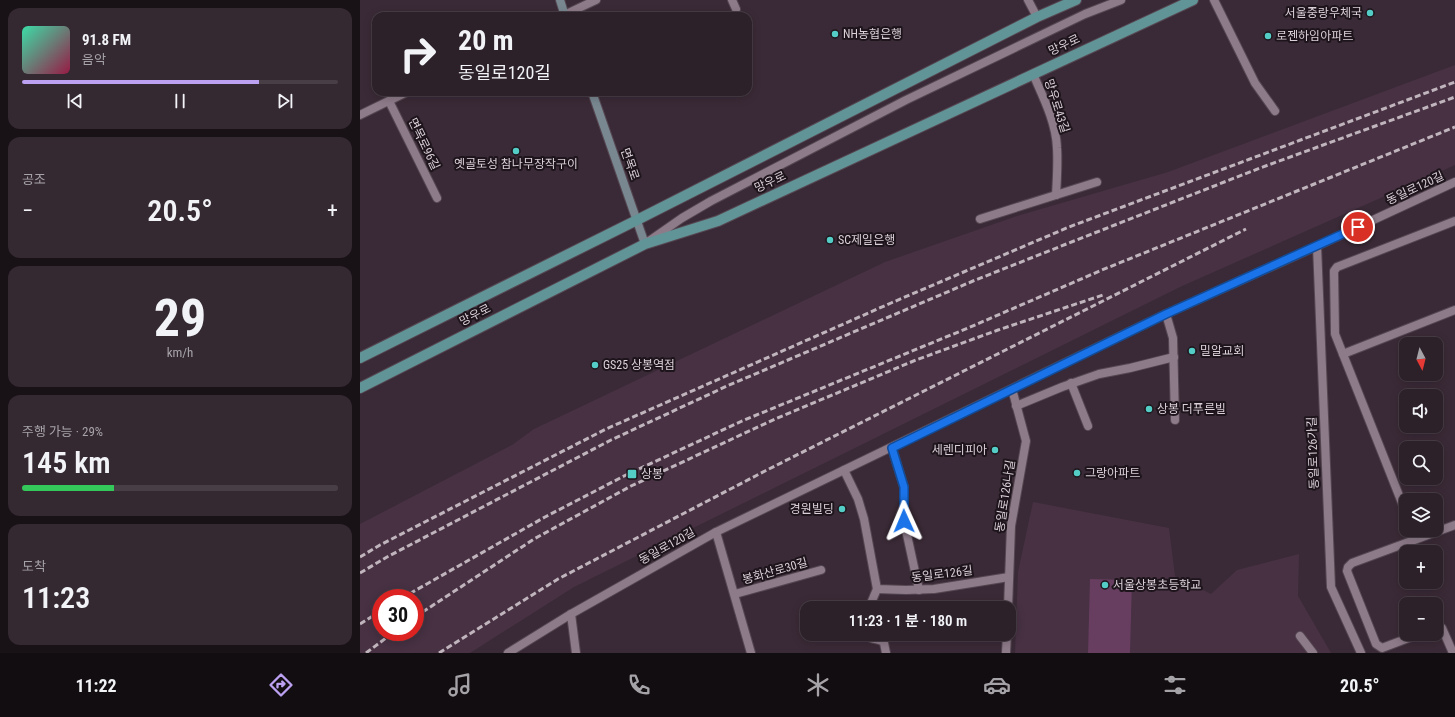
<!DOCTYPE html>
<html lang="ko">
<meta charset="utf-8">
<style>
:root{--surface:#2c2029;--page:#342831;--text:#f1f3f6;--muted:#a6a3a8;--line:#483e46;--accent:#bca0f2}
body{margin:0;font-family:"Roboto Condensed","Noto Sans KR",sans-serif;background:var(--page);color:var(--text);height:100vh;display:flex;flex-direction:column;font-size:15px;white-space:nowrap}
*{box-sizing:border-box;margin:0}
p{font-size:13px;color:var(--muted)}
.icon{flex:none;width:22px;height:22px;fill:none;stroke:currentColor;stroke-width:2;stroke-linecap:round;stroke-linejoin:round}
.map{position:relative;flex:1;overflow:hidden}
.drawer{display:flex;flex-direction:column;gap:8px;padding:8px;background:#181217;width:360px}
.drawer>*{flex:none}
.banner{position:absolute;left:12px;top:12px;width:380px;height:84px;border-radius:12px;box-shadow:0 2px 10px #0003,0 0 0 1px var(--line);background:#2c2029;color:var(--text);overflow:hidden}
.needle{width:26px;rotate:173deg}
.controls{position:absolute;left:1039px;top:337px;display:grid;gap:8px}
.controls a{display:grid;place-items:center;width:44px;height:44px;border-radius:8px;background:var(--surface);box-shadow:0 2px 10px #0003,0 0 0 1px var(--line);font-size:20px}
.speed{position:absolute;left:12px;top:589px;display:flex;gap:8px;font-size:20px;font-weight:700;text-align:center}
.speed>*{display:grid;place-content:center;width:52px;height:52px;border-radius:50%;background:var(--surface);box-shadow:0 2px 10px #0003,0 0 0 1px var(--line);line-height:1}
.speed .limit{border:6px solid #d22;background:#fff;color:#111}
.pin{position:absolute;display:grid;place-items:center;width:34px;height:34px;color:#fff;margin:-17px;border:2px solid #fff;border-radius:50%;box-shadow:0 1px 4px #0007}
.me{position:absolute;width:44px;margin:-22px;rotate:359deg;stroke-linejoin:round;filter:drop-shadow(0 0 3px #0008)}
.turn{display:flex;align-items:center;gap:14px;height:84px;padding:0 20px;font-size:18px}
.turn .icon{width:52px;height:52px;stroke-width:2.5}
.turn b{display:block;font-size:28px;line-height:34px}
.big{font-size:30px;font-weight:600;line-height:1.1}
.drawer .widget{flex:1;display:flex;flex-direction:column;justify-content:center;gap:6px;min-width:0;padding:0 14px;border-radius:12px;background:var(--page)}
.drawer .dial{align-items:center;gap:0}
.dial b{font-size:52px;line-height:1}
.song{display:flex;align-items:center;gap:12px}
.cover{width:48px;height:48px;border-radius:6px;background:linear-gradient(135deg,hsl(160 70% 55%),hsl(340 70% 35%))}
.played{height:4px;border-radius:2px;background:linear-gradient(90deg,var(--accent) 75%,var(--line) 75%)}
.keys{display:flex;justify-content:space-around;direction:ltr}
.heat{display:flex;justify-content:space-between;align-items:center;font-size:22px;direction:ltr}
.charge{height:6px;border-radius:3px;background:linear-gradient(90deg,#34c759 29%,var(--line) 0)}
.trip{position:absolute;left:440px;top:601px;width:216px;height:40px;border-radius:12px;background:var(--surface);box-shadow:0 2px 10px #0003,0 0 0 1px var(--line);font-weight:600;line-height:40px;text-align:center}
.dock{display:flex;height:64px;justify-content:space-around;align-items:center;background:#120d10;color:var(--muted)}
.dock .icon{width:28px;height:28px}
.dock .active{color:var(--accent)}
.dock b{font-size:18px;color:var(--text)}
main{display:flex;flex:1;min-height:0}
.map>svg:first-child{display:block}
.built{fill:#473143;fill-rule:evenodd}
.pitch{fill:#673d60}
.lines{fill:none;stroke-linecap:round;stroke-linejoin:round}
.service-casing{stroke:#554752;stroke-width:10}
.minor-casing{stroke:#554752;stroke-width:10}
.secondary-casing{stroke:#554752;stroke-width:10}
.primary-casing{stroke:#554752;stroke-width:12}
.service{stroke:#8e7b8a;stroke-width:8}
.minor{stroke:#8e7b8a;stroke-width:8}
.secondary{stroke:#788790;stroke-width:8}
.primary{stroke:#619497;stroke-width:10}
.rail{stroke:#c0b4bd;stroke-width:3;stroke-dasharray:6 3;stroke-linecap:butt}
.route-casing{stroke:#114b97;stroke-width:10}
.route{stroke:#1a73e8;stroke-width:7}
.poi-dot{fill:#54cdc7;stroke:#1d151b;stroke-width:1.5}
.labels{text-anchor:middle;stroke-width:4;stroke-linejoin:round;paint-order:stroke}
.poi-label{font-size:12px;fill:#dbd0d8;stroke:#1d151b;text-anchor:start}
.street-label{font-size:12px;fill:#dbd0d8;stroke:#1d151b}
</style>
<main>
<section class="drawer">
<div class="widget">
<div class="song"><i class="cover"></i><div><b>91.8 FM</b><p>음악</p></div></div>
<div class="played"></div>
<div class="keys"><svg class="icon" aria-label="previous" viewBox="0 0 24 24"><path d="M18 5L8 12l10 7zM5 5v14"/></svg><svg class="icon" aria-label="pause" viewBox="0 0 24 24"><path d="M8 5v14M16 5v14"/></svg><svg class="icon" aria-label="next" viewBox="0 0 24 24"><path d="M6 5l10 7-10 7zM19 5v14"/></svg></div>
</div>
<div class="widget"><p>공조</p>
<div class="heat"><a>−</a><b class="big">20.5°</b><a>+</a></div>
</div>
<div class="widget dial"><b>29</b><p>km/h</p></div>
<div class="widget"><p>주행 가능 · 29%</p><b class="big">145 km</b><div class="charge"></div></div>
<div class="widget"><p>도착</p><b class="big">11:23</b></div>
</section>
<div class="map">
<svg width="1095" height="653" viewBox="0 0 1095 653">
<rect width="100%" height="100%" fill="#3a2a37"/>
<g class="built">
<path d="M 1095,65 L 1095,165 L 820,287 L 214,587 L 110,653 L 0,653 L 0,524 L 152,445 L 174,429 L 525,262 L 657,216 L 808,172 ZM 21,598 L 55,598 L 55,632 L 21,632 Z"/>
<path d="M 673,502 L 809,528 L 815,576 L 851,594 L 877,570 L 939,554 L 938,596 L 971,653 L 655,653 L 658,572 Z"/>
</g>
<path class="pitch" d="M 730,579 L 772,580 L 770,653 L 728,653 Z"/>
<g class="lines">
<g class="service-casing">
<g id="service">
<path d="M 372,0 L 376,9"/>
<path d="M 854,0 L 895,83 L 915,111"/>
<path d="M 29,101 L 77,198"/>
<path d="M 289,241 L 322,218 L 351,201 L 546,100 L 725,14 L 761,0"/>
<path d="M 806,314 L 813,338 L 815,420"/>
<path d="M 983,354 L 1095,310"/>
<path d="M 711,383 L 728,426"/>
<path d="M 656,406 L 702,387 L 739,374 L 770,368 L 814,357"/>
<path d="M 1046,513 L 975,334 L 974,271 L 977,267 L 1095,221"/>
<path d="M 509,608 L 517,589"/>
<path d="M 1076,627 L 1082,628 L 1093,653"/>
<path d="M 510,634 L 511,638 C 515,640 521,639 524,643 L 526,653"/>
<path d="M 1059,634 L 1022,648 L 1016,644 L 987,571 L 988,567 L 992,563 L 1095,525"/>
</g>
</g>
<g class="minor-casing">
<g id="minor">
<path d="M 668,0 L 677,17"/>
<path d="M 202,16 L 236,0"/>
<path d="M 673,74 C 683,97 696,122 697,148 C 698,163 697,179 696,195"/>
<path d="M 0,115 L 47,92"/>
<path d="M 620,219 L 737,182"/>
<path d="M 957,246 L 971,587 L 1001,653"/>
<path d="M 532,448 L 544,487 L 544,521 L 559,590"/>
<path d="M 484,470 L 498,499 L 504,519 L 517,589 L 546,590 L 574,589 L 649,577"/>
<path d="M 356,532 L 391,653"/>
<path d="M 375,594 L 461,570"/>
<path d="M 648,608 L 651,526 L 666,441 L 652,389"/>
<path d="M 211,614 L 216,653"/>
<path d="M 940,636 L 953,653"/>
<path d="M 148,653 L 211,614 L 356,532 L 806,314 L 957,246 L 1095,182"/>
<path d="M 646,653 L 647,634"/>
</g>
</g>
<g class="secondary-casing">
<g id="secondary">
<path d="M 200,0 L 205,16"/>
<path d="M 232,92 L 285,244"/>
</g>
</g>
<g class="primary-casing">
<g id="primary">
<path d="M 0,358 L 277,220 L 677,17 L 716,0"/>
<path d="M 0,388 L 285,244 L 358,221 L 833,0"/>
</g>
</g>
<use href="#service" class="service"/>
<use href="#minor" class="minor"/>
<use href="#secondary" class="secondary"/>
<use href="#primary" class="primary"/>
<g class="rail">
<path d="M 0,557 L 20,545 L 246,429 L 531,303 L 709,227 L 1095,82"/>
<path d="M 0,573 L 27,557 L 251,440 L 367,386 L 613,281 L 714,241 L 900,168 L 1095,97"/>
<path d="M 42,598 L 185,517 L 266,475 L 382,421 L 608,328 L 742,270 L 1095,127"/>
<path d="M 55,617 L 174,539 L 271,486 L 415,419 L 556,360 L 638,330 L 743,295"/>
<path d="M 0,624 L 21,611"/>
<path d="M 6,653 L 34,632"/>
<path d="M 79,653 L 198,579 L 405,471 L 886,229"/>
</g>
</g>
<g class="lines">
<g class="route-casing">
<path id="route" d="M 544,521 L 544,487 L 532,448 L 806,314 L 998,227"/>
</g>
<use href="#route" class="route"/>
</g>
<g class="poi-dot">
<circle cx="1010" cy="13" r="4"/>
<circle cx="475" cy="34" r="4"/>
<circle cx="908" cy="36" r="4"/>
<circle cx="156" cy="151" r="4"/>
<circle cx="470" cy="240" r="4"/>
<circle cx="832" cy="351" r="4"/>
<circle cx="235" cy="365" r="4"/>
<circle cx="789" cy="409" r="4"/>
<circle cx="635" cy="450" r="4"/>
<circle cx="717" cy="473" r="4"/>
<rect x="267" y="469" width="10" height="10" rx="2"/>
<circle cx="482" cy="509" r="4"/>
<circle cx="745" cy="585" r="4"/>
</g>
<g class="labels">
<g class="poi-label">
<text x="1002" y="17" text-anchor="end">서울중랑우체국</text>
<text x="483" y="38">NH농협은행</text>
<text x="916" y="40">로젠하임아파트</text>
<text x="156" y="168" text-anchor="middle">옛골토성 참나무장작구이</text>
<text x="478" y="244">SC제일은행</text>
<text x="840" y="355">밀알교회</text>
<text x="243" y="369">GS25 상봉역점</text>
<text x="797" y="413">상봉 더푸른빌</text>
<text x="627" y="454" text-anchor="end">세렌디피아</text>
<text x="725" y="477">그랑아파트</text>
<text x="281" y="478">상봉</text>
<text x="474" y="513" text-anchor="end">경원빌딩</text>
<text x="753" y="589">서울상봉초등학교</text>
</g>
<g class="street-label">
<text transform="translate(704 45) rotate(-25)" y="4">망우로</text>
<text transform="translate(697 106) rotate(72)" y="4">망우로43길</text>
<text transform="translate(64 144) rotate(64)" y="4">면목로96길</text>
<text transform="translate(270 164) rotate(71)" y="4">면목로</text>
<text transform="translate(410 182) rotate(-25)" y="4">망우로</text>
<text transform="translate(1055 188) rotate(-25)" y="4">동일로120길</text>
<text transform="translate(115 315) rotate(-27)" y="4">망우로</text>
<text transform="translate(953 453) rotate(-92)" y="4">동일로126가길</text>
<text transform="translate(645 496) rotate(-81)" y="4">동일로126나길</text>
<text transform="translate(307 546) rotate(-29)" y="4">동일로120길</text>
<text transform="translate(415 571) rotate(-16)" y="4">봉화산로30길</text>
<text transform="translate(582 574) rotate(-7)" y="4">동일로126길</text>
</g>
</g>
</svg>
<div class="controls">
<a><svg class="needle" viewBox="-14 -14 28 28"><path d="M0-13l5 13h-10z" fill="#e53935"/><path d="M0 13l5-13h-10z" fill="#a6a3a8"/></svg></a>
<a><svg class="icon" aria-label="sound" viewBox="0 0 24 24"><path d="M4 9h4l5-4v14l-5-4H4zM17 9q2 3 0 6"/></svg></a>
<a><svg class="icon" aria-label="search" viewBox="0 0 24 24"><circle cx="10" cy="10" r="6"/><path d="M15 15l6 6"/></svg></a>
<a><svg class="icon" aria-label="layers" viewBox="0 0 24 24"><path d="M12 4l9 5-9 5-9-5zM3 14l9 5 9-5"/></svg></a>
<a>+</a>
<a>−</a>
</div>
<div class="speed"><div class="limit">30</div></div>
<div class="pin" style="left:998px;top:227px;background:#d93025"><svg class="icon" aria-label="arrive" viewBox="0 0 24 24"><path d="M6 21V4h12l-3 4 3 4H6"/></svg></div>
<svg class="me" style="left:544px;top:521px" viewBox="-20 -20 40 40"><path d="M0-17L14 15 0 8-14 15z" fill="#1a73e8" stroke="#fff" stroke-width="4"/></svg>
<div class="trip">11:23 · 1 분 · 180 m</div>
<div class="banner">
<div class="turn"><svg class="icon" aria-label="right" viewBox="0 0 24 24"><path d="M7 20v-9h11M14 6l5 5-5 5"/></svg><div><b>20 m</b>동일로120길</div></div>
</div>
</div>
</main>
<nav class="dock">
<b>11:22</b>
<svg class="icon active" aria-label="directions" viewBox="0 0 24 24"><path d="M12 3l9 9-9 9-9-9zM9 14v-3h6M13 9l2 2-2 2"/></svg>
<svg class="icon" aria-label="music" viewBox="0 0 24 24"><path d="M9 18V5l10-2v13"/><circle cx="6" cy="18" r="3"/><circle cx="16" cy="16" r="3"/></svg>
<svg class="icon" aria-label="phone" viewBox="0 0 24 24"><path d="M5 4h4l2 5-3 2q2 4 5 5l2-3 5 2v4C11 20 4 13 5 4z"/></svg>
<svg class="icon" aria-label="climate" viewBox="0 0 24 24"><path d="M12 3v18M4 7l16 10M4 17L20 7"/></svg>
<svg class="icon" aria-label="car" viewBox="0 0 24 24"><path d="M5 17H2v-5l4-1 3-4h7l3 4 3 1v5h-3M9 17h6M6 11h13"/><circle cx="7" cy="17" r="2"/><circle cx="17" cy="17" r="2"/></svg>
<svg class="icon" aria-label="filters" viewBox="0 0 24 24"><path d="M4 7h16M4 17h16"/><circle cx="9" cy="7" r="2"/><circle cx="15" cy="17" r="2"/></svg>
<b>20.5°</b>
</nav>
